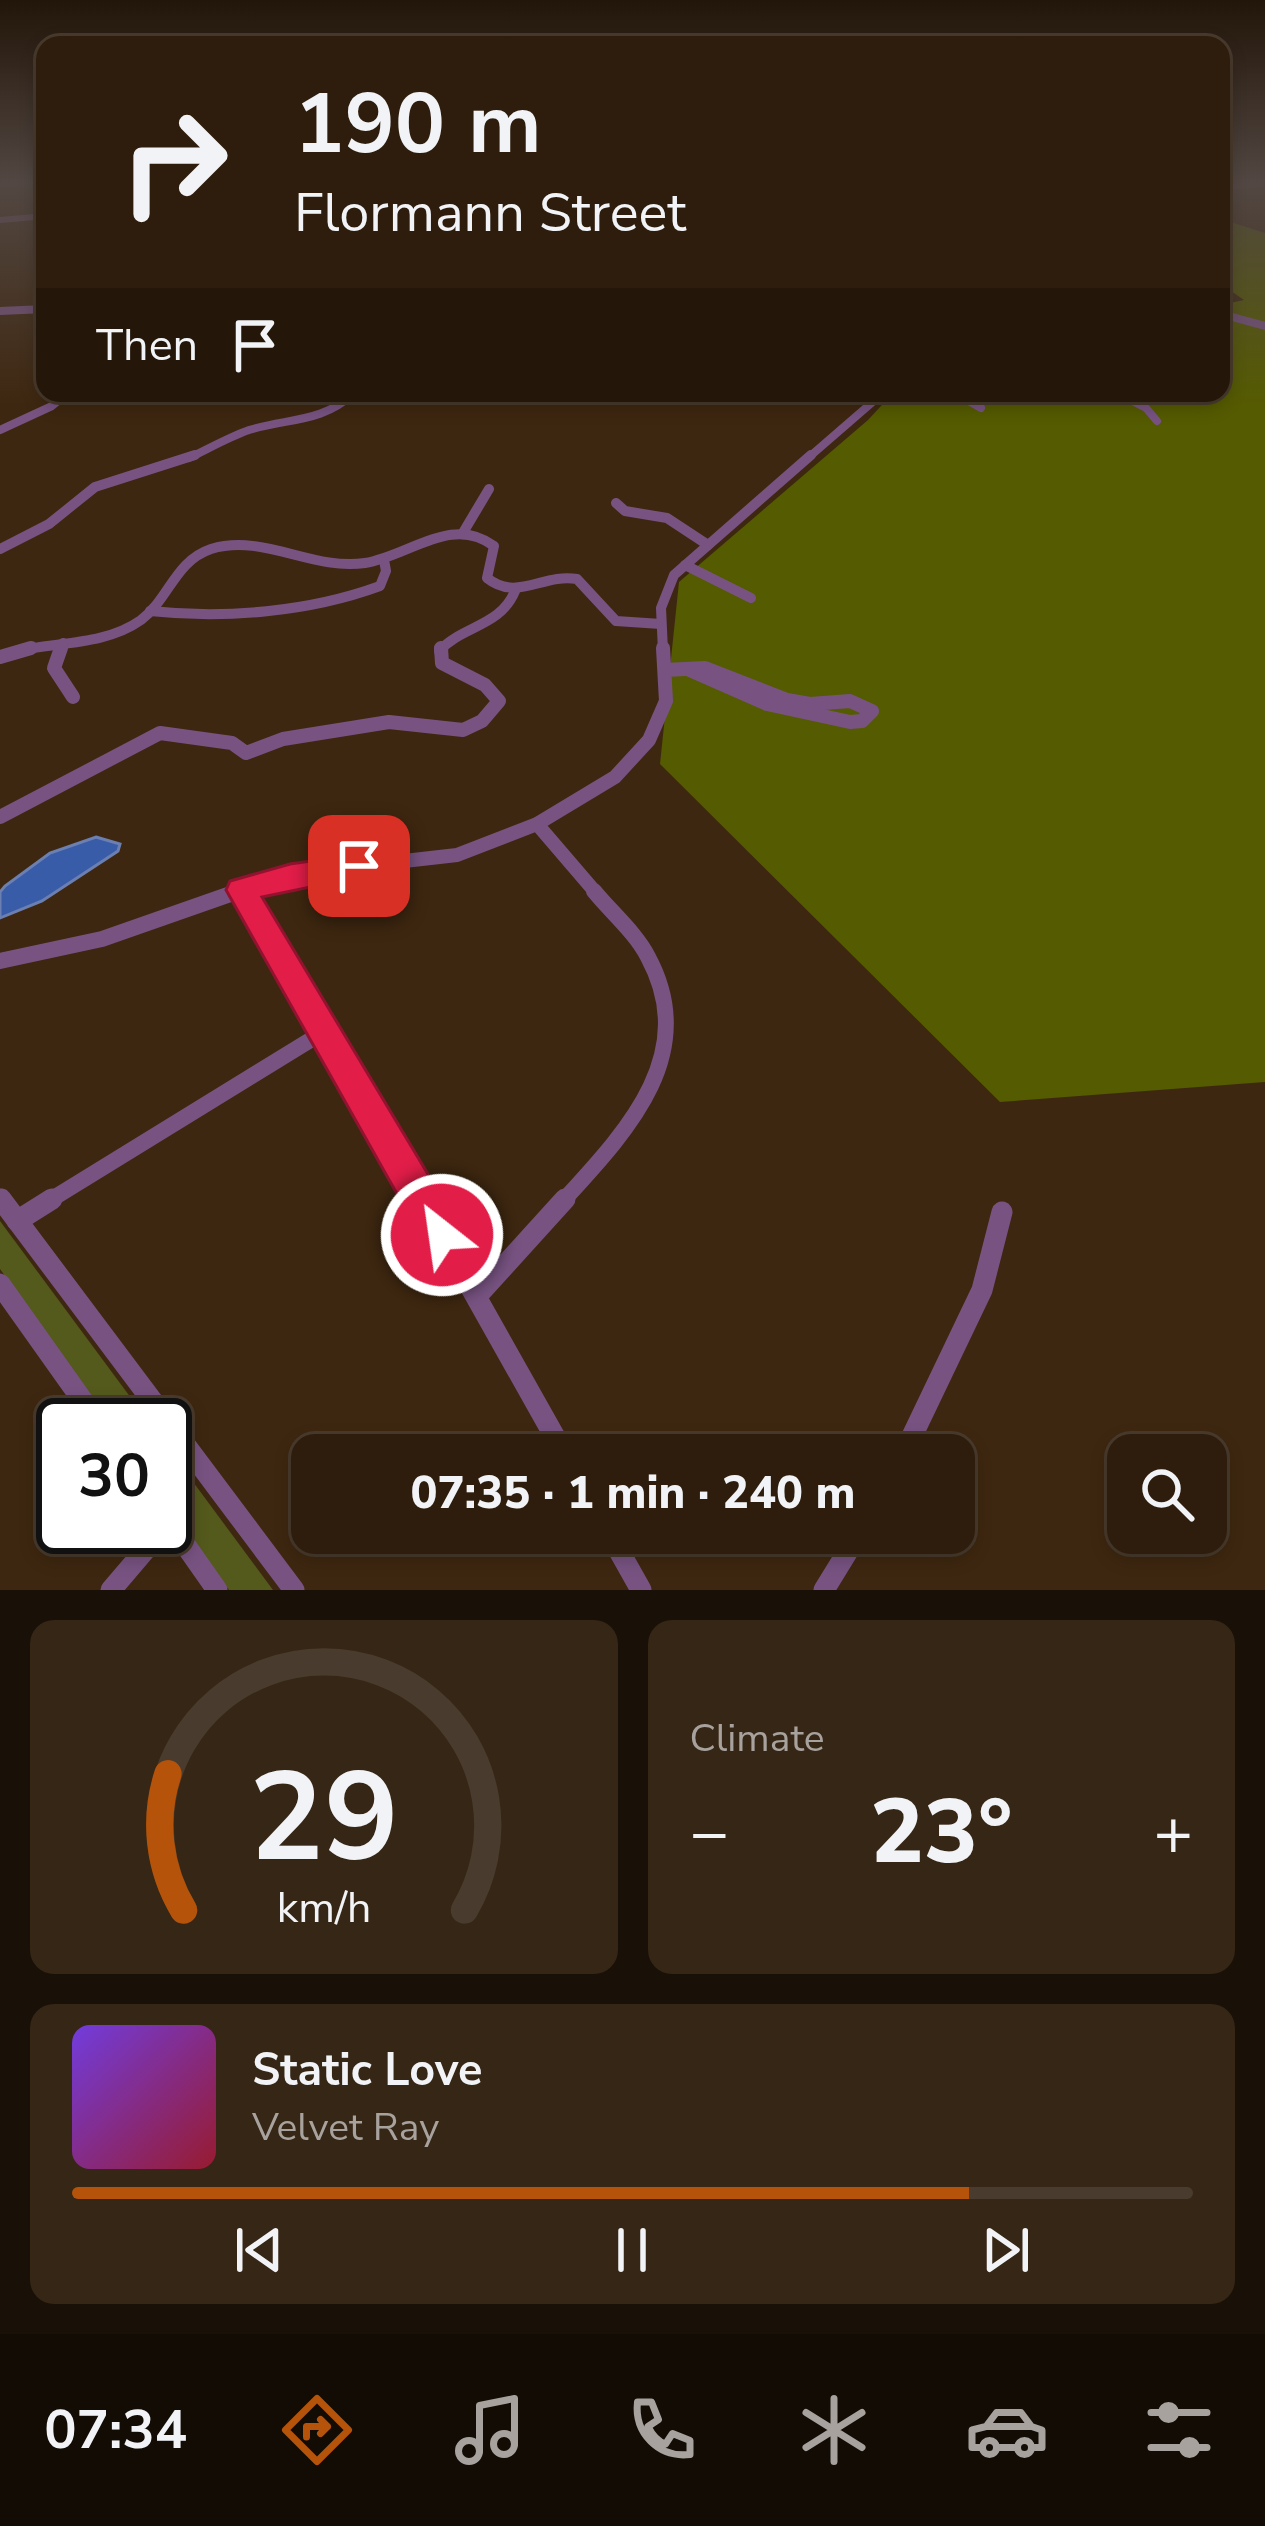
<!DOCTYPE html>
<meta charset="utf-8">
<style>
:root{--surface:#2e1d0c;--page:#362615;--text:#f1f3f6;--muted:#a7a29d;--line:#493b2d;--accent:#b45309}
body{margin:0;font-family:"Nunito Sans",sans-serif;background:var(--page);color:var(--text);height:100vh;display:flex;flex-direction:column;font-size:45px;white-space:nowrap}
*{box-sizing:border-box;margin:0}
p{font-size:39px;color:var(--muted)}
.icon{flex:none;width:66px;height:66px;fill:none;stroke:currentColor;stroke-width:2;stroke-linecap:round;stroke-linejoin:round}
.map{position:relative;height:1590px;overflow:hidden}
.drawer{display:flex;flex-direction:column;gap:30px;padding:30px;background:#191007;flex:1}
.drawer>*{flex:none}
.top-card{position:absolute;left:36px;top:36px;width:1194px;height:366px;border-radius:24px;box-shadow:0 6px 18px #0003,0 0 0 3px var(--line);background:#2e1d0c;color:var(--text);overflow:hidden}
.tools{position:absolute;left:1107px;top:1434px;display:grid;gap:24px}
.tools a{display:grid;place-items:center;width:120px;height:120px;border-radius:24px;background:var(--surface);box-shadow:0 6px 18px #0003,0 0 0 3px var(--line);font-size:60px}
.speed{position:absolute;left:36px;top:1398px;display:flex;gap:24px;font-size:60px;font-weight:700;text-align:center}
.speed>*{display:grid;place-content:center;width:156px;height:156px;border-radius:50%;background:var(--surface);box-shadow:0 6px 18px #0003,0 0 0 3px var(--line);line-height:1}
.speed .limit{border:6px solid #111;border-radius:18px;background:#fff;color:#111}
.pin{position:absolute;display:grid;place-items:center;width:102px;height:102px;color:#fff;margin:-51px;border-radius:24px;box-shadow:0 6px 18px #0006}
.me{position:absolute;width:132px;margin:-66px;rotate:330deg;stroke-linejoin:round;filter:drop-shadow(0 0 9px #0008)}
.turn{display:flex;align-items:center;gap:42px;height:252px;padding:0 60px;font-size:54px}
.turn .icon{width:156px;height:156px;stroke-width:2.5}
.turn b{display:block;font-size:84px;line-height:102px}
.then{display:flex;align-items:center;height:114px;padding:0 60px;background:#0003;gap:24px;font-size:45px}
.big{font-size:90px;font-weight:800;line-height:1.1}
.drawer .card{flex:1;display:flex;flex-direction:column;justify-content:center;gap:18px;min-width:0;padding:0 42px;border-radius:24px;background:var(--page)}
.drawer .dial{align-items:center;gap:0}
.dial svg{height:312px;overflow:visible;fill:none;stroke:var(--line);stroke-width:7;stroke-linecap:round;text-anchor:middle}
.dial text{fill:var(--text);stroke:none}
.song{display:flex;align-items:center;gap:36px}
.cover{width:144px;height:144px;border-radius:18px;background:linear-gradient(135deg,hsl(260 70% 55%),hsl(350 70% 35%))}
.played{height:12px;border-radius:6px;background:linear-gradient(90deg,var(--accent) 80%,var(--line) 80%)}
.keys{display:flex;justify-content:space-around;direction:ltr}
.heat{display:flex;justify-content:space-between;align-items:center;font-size:66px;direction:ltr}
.drawer .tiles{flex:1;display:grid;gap:30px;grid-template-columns:1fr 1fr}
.card:last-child{grid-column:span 2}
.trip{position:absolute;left:291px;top:1434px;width:684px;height:120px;border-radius:24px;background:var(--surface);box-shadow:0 6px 18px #0003,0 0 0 3px var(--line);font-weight:800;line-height:120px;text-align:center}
.tabs{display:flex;height:192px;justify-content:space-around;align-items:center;background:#120c05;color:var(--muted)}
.tabs .icon{width:84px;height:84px}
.tabs .selected{color:var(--accent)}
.tabs b{font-size:54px;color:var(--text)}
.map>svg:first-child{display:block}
.green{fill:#54591c}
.forest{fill:#555b00}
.water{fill:#395ca8;stroke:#6b7fb1;stroke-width:3}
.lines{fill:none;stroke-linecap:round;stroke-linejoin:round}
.minor-far5{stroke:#785382;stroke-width:6}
.minor-far4{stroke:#785382;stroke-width:8}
.minor-far3{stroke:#785382;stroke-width:10}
.minor-far2{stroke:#785382;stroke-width:14}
.minor-far1{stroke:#785382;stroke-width:16}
.minor{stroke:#785382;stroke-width:21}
.route{fill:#e11d48;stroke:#92132f;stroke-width:3}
</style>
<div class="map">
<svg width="1265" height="1590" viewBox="0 0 1265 1590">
<rect width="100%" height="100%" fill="#3e2710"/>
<g class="green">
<path d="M 0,1221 L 151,1425 L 111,1425 L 0,1269 Z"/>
<path d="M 165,1444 L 273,1590 L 229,1590 L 165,1500 Z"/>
</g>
<path class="forest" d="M 1221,219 L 1265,233 L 1265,1082 L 1000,1102 L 660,764 L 679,582 L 868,420 L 893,393 L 1221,393 L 1221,305 L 1244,300 L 1221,284 Z"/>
<path class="water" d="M 96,837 L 120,844 L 118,851 L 42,901 L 0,918 L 0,892 L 5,886 L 50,853 Z"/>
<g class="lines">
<g class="minor-far5">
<path d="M 1221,187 L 1256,184"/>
<path d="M 0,220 L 45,216"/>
</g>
<g class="minor-far4">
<path d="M 0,311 L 45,309"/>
<path d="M 1221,314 L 1265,326"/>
<path d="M 955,393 L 981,408"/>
<path d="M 1117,393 L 1146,408 L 1157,421"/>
<path d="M 0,430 L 52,406 L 68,393"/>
<path d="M 189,458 C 208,449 229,437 249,430 C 288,418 322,423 354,393"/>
<path d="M 808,458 L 883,393"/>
</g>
<g class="minor-far3">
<path d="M 616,503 L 625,511 L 667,518 L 708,545"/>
<path d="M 464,531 L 489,489"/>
<path d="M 0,549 L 49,524 L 95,487 L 195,455"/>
<path d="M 685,565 L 751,598"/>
<path d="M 150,611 C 225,619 309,612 380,586 L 386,571 L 384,560"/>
<path d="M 17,651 C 58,642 106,645 141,620 C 169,599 175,561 211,549 C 263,533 312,571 365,563 C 409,556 452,514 494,546 L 487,578 C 517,602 543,573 577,579 L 616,621 L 661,624"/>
<path d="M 60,651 L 63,643"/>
<path d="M 439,651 C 463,625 500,627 515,591"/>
<path d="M 663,651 L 661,608 L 674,575 L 811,455"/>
</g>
<g class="minor-far2">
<path d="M 61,648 L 54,668 L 73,697"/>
<path d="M 0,657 L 31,648"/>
<path d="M 665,670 L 705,668 L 787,700 L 810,704 L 850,701 L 872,711 L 862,721 L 850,722 L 767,704 L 690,670"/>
<path d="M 0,817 L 160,733 L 232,743 L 246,753 L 283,739 L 389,722 L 463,730 L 482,721 L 499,701 L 485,685 L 442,663 L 441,648"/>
<path d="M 537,824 L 597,894"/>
<path d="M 241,890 L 244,894"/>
<path d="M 230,894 L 325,870 L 457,855 L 537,824 L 615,777 L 649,740 L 666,701 L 663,648"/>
</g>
<g class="minor-far1">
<path d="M 242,891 L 288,963 L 423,1202"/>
<path d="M 0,961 L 102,939 L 239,891"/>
<path d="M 0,1198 L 3,1202"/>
<path d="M 47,1202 L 325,1031"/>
<path d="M 562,1202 C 626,1132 701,1055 648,957 C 636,933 611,912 594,891"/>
</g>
<g class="minor">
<path d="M 1,1199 L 294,1590"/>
<path d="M 421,1199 L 565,1455"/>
<path d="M 17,1221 L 52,1199"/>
<path d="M 0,1284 L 100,1425"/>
<path d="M 477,1296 L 565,1199"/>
<path d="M 903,1455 L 982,1290 L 1002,1212"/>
<path d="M 165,1516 L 217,1590"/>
<path d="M 609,1533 L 641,1590"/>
<path d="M 111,1590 L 169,1522"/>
<path d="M 824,1590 L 859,1533"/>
</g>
</g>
<linearGradient id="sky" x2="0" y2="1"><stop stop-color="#221509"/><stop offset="0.45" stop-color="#524742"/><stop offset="1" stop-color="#524742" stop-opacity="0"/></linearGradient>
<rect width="1265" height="407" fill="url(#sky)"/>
<path class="route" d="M 359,854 L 369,858 L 374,866 L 369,875 L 262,897 L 456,1221 L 461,1235 L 456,1249 L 442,1254 L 428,1249 L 226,890 L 230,881 L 290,864 Z"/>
</svg>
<div class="tools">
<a><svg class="icon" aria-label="search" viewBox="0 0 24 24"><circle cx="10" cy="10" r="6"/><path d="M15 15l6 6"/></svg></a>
</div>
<div class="speed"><div class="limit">30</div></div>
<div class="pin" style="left:359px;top:866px;background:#d93025"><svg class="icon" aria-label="arrive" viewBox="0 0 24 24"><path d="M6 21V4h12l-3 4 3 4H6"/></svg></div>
<svg class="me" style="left:442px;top:1235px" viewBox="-20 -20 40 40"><circle r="17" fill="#e11d48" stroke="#fff" stroke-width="3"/><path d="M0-11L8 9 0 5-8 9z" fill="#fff"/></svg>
<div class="trip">07:35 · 1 min · 240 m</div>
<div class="top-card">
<div class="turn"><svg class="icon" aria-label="right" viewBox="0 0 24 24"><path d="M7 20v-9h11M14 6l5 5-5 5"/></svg><div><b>190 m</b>Flormann Street</div></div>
<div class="then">Then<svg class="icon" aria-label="arrive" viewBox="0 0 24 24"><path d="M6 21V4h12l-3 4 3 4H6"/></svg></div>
</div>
</div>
<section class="drawer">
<div class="tiles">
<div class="card dial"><svg viewBox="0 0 100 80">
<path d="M14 69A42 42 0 1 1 86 69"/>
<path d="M14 69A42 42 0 0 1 10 34" stroke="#b45309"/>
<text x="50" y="56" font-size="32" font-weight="700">29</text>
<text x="50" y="72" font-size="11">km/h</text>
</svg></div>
<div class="card"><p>Climate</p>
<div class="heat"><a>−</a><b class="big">23°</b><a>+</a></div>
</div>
<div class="card">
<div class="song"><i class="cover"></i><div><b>Static Love</b><p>Velvet Ray</p></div></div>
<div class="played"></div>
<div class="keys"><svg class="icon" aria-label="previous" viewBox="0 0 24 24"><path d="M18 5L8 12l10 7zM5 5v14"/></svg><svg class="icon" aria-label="pause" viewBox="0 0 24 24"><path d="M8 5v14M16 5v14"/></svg><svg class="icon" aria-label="next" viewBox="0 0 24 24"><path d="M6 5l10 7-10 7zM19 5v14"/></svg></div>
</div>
</div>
</section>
<nav class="tabs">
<b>07:34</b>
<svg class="icon selected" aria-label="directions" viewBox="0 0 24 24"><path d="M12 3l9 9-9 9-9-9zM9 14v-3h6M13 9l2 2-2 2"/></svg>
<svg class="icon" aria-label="music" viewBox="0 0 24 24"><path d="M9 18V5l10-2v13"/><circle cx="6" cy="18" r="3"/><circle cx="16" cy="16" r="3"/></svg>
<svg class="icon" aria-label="phone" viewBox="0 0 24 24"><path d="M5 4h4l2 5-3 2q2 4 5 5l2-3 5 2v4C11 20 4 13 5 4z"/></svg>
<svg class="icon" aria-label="climate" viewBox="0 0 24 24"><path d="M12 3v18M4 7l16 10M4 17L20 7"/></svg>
<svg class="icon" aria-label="car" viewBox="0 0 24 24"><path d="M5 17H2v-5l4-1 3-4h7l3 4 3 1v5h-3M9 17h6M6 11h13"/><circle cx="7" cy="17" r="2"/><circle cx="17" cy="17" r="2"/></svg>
<svg class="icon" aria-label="filters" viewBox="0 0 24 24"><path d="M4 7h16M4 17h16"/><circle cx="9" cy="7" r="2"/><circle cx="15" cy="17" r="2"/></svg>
</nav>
